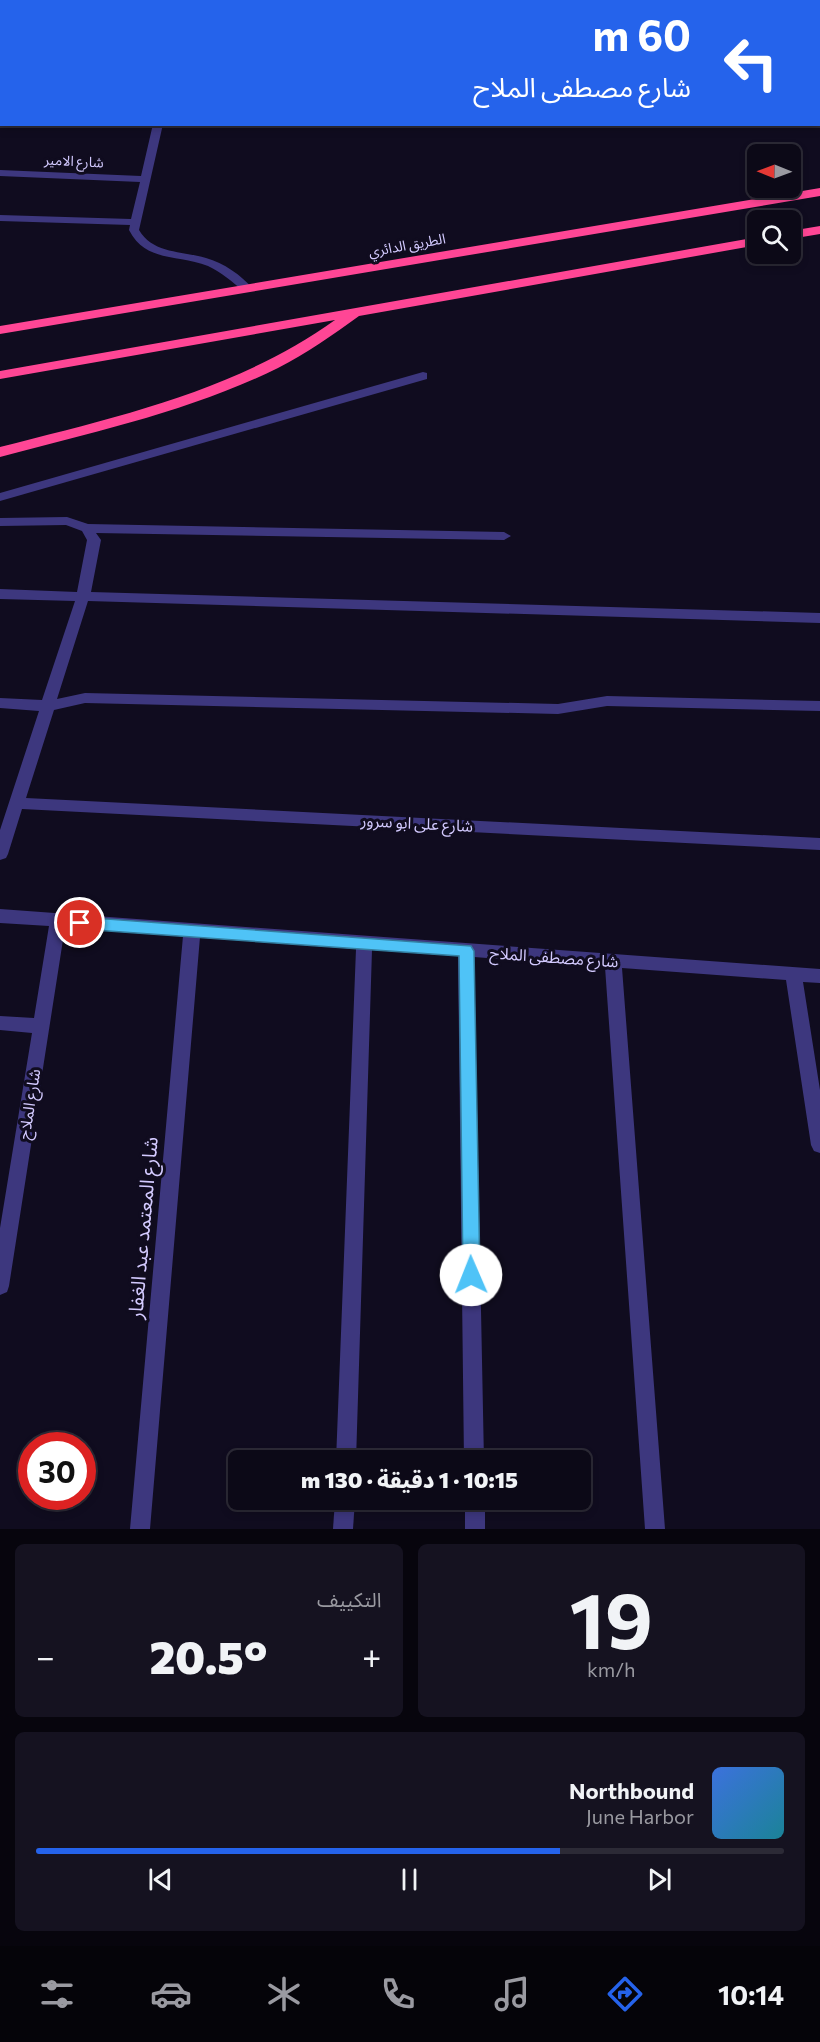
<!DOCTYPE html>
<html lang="ar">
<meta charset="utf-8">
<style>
:root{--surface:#0c0917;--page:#151220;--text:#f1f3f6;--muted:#9a9aa1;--line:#2c2a36;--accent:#2563eb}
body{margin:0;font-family:Commissioner,"Noto Sans Arabic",sans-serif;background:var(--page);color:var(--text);direction:rtl;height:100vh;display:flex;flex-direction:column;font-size:22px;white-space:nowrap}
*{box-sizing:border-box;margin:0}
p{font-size:20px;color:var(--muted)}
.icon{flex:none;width:33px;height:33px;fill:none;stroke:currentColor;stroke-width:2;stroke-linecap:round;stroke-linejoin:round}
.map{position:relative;height:1529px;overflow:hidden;direction:ltr}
.sheet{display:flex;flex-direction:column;gap:15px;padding:15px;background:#07050d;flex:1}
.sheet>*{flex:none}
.guide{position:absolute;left:0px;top:0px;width:820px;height:126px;box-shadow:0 3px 9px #0003,0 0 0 2px var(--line);direction:rtl;background:#2563eb;color:#fff;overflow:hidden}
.needle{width:39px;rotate:271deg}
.tools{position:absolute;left:747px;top:144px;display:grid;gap:12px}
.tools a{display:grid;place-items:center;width:54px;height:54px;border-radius:9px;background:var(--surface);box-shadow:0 3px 9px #0003,0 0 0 2px var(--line);font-size:30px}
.speed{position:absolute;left:18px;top:1432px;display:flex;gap:12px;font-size:30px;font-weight:700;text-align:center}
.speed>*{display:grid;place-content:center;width:78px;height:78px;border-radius:50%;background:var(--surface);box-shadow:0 3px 9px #0003,0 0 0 2px var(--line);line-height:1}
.speed .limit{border:9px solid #d22;background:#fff;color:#111}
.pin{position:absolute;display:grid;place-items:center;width:51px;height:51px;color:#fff;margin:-26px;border:3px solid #fff;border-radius:50%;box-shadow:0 2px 6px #0007}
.me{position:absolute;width:66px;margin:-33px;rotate:359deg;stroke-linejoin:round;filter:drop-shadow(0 0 4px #0008)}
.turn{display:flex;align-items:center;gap:21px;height:126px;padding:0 30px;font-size:27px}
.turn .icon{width:78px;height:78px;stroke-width:2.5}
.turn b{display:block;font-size:42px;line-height:51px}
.big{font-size:45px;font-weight:800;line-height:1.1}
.sheet .tile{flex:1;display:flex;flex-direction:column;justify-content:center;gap:9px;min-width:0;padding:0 21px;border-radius:9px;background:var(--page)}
.sheet .dial{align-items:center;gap:0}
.dial b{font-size:78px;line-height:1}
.song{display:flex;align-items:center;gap:18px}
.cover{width:72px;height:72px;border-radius:9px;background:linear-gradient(135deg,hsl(220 70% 55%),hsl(190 70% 35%))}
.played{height:6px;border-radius:3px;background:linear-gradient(90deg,var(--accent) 70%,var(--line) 70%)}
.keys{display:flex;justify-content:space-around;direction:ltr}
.heat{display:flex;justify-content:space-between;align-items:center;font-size:33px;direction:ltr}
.sheet .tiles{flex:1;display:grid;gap:15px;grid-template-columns:1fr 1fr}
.tile:last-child{grid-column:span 2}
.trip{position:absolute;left:228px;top:1450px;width:363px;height:60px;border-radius:9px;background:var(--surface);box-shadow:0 3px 9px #0003,0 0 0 2px var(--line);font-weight:800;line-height:60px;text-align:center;direction:rtl}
.dock{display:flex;height:96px;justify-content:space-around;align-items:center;background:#050409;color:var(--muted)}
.dock .icon{width:42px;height:42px}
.dock .on{color:var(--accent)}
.dock b{font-size:27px;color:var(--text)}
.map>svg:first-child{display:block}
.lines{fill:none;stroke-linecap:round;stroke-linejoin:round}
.street{fill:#3d377e;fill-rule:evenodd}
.highway{fill:#ff4695;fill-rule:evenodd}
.route{fill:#4fc3f7;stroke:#337fa1;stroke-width:1.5}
.labels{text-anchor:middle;stroke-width:6;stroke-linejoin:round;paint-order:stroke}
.far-street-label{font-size:14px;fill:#d3caff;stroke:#100c1f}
.street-label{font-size:16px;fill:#d3caff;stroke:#100c1f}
.near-street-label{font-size:20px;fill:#d3caff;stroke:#100c1f}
</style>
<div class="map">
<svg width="820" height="1529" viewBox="0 0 820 1529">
<rect width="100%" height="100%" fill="#100c1f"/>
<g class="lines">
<g class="street">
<rect x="178" y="0" width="10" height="2"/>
<rect x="0" y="11" width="2" height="6"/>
<rect x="819" y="11" width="1" height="6"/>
<rect x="0" y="55" width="2" height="6"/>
<rect x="819" y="67" width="1" height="6"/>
<rect x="0" y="109" width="2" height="6"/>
<path d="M 153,124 L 163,124 L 139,230 C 153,254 183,251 206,258 C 224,263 241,275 253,289 L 251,291 L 243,291 C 233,282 221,272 208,266 C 178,254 146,263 129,230 L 130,225 L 0,221 L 0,215 L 131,219 L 140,182 L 0,176 L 0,170 L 141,176 Z"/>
<path d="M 423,372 L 427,373 L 427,379 L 0,501 L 0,493 Z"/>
<path d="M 67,517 L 88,524 L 504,532 L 511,536 L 504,540 L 96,533 L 101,540 L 91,592 L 820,613 L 820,623 L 88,601 L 57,699 L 85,693 L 558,704 L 607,696 L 820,701 L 820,711 L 607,706 L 558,714 L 85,703 L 54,710 L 26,798 L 820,838 L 820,850 L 22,809 L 8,854 L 6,858 L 0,860 L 0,830 L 39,711 L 0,708 L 0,698 L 42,700 L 75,601 L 0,599 L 0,589 L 77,592 L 87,540 L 82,531 L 66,525 L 0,526 L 0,518 Z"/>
<path d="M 0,909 L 820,969 L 820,983 L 803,982 L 820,1090 L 820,1153 L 814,1151 L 811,1145 L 786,980 L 622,968 L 665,1529 L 645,1529 L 605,967 L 474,957 L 484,1461 L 464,1461 L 458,956 L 372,950 L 356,1461 L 336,1461 L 356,949 L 200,937 L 150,1529 L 130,1529 L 183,936 L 65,927 L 9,1286 L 7,1292 L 0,1295 L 0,1228 L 32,1033 L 0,1030 L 0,1016 L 34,1018 L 49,926 L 0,923 Z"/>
<path d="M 335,1500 L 355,1500 L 353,1529 L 333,1529 Z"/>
<rect x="465" y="1500" width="20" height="29"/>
</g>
<g class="highway">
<path d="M 820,188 L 820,196 L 0,334 L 0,326 Z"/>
<path d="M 820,226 L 820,234 L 790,239 L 790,231 Z"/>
<path d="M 758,237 L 758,245 L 359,316 C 333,335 307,353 278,368 C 191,411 94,432 0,457 L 0,447 C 116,417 236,391 335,320 L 0,379 L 0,371 Z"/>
</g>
</g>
<path class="route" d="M 80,917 L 471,946 L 474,951 L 480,1275 L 478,1281 L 471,1284 L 465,1281 L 463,1275 L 459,956 L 80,929 L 75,927 L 73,923 L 75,918 Z"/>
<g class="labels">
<g class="far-street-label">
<text transform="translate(74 161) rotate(3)" y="5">شارع الامير</text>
<text transform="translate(407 245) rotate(-10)" y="5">الطريق الدائري</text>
</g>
<g class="street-label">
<text transform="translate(417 823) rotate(3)" y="6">شارع على ابو سرور</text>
<text transform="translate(554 957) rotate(4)" y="6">شارع مصطفى الملاح</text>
<text transform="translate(29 1104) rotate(-81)" y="6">شارع الملاح</text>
</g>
<g class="near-street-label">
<text transform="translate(143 1228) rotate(-85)" y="7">شارع المعتمد عبد الغفار</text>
</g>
</g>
</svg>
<div class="tools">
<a><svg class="needle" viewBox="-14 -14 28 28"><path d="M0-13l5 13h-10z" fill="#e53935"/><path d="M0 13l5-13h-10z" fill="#9a9aa1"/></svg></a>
<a><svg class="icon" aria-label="search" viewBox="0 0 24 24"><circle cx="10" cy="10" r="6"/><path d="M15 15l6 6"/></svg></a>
</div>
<div class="speed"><div class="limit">30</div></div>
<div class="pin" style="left:80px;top:923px;background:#d93025"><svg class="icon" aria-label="arrive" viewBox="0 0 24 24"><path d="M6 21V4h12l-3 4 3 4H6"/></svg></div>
<svg class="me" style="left:471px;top:1275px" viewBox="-20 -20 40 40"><circle r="19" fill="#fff"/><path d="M0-13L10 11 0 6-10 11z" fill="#4fc3f7"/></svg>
<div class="trip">10:15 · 1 دقيقة · 130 m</div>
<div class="guide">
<div class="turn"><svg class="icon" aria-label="left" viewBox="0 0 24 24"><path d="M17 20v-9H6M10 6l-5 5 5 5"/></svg><div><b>60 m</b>شارع مصطفى الملاح</div></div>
</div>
</div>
<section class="sheet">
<div class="tiles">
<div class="tile dial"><b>19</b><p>km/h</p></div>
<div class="tile"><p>التكييف</p>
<div class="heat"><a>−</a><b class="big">20.5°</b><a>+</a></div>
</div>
<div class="tile">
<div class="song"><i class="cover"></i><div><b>Northbound</b><p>June Harbor</p></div></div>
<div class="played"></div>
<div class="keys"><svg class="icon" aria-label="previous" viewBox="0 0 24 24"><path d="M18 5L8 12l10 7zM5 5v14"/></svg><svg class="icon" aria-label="pause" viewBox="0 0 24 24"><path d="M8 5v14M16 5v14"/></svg><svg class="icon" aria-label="next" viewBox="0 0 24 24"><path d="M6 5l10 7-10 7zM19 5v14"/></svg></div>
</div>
</div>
</section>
<nav class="dock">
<b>10:14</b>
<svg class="icon on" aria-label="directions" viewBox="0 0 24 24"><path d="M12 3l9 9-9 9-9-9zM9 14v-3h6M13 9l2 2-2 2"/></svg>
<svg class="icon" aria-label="music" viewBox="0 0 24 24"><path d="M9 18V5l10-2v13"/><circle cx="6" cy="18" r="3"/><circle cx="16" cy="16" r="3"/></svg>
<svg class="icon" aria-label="phone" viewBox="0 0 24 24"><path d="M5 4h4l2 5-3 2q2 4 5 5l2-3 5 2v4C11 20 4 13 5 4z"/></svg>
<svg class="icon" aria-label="climate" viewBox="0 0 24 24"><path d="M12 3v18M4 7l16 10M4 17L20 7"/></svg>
<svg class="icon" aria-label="car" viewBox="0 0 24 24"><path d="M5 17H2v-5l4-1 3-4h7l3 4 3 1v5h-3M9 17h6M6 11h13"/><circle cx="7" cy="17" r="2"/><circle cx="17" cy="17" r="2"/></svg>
<svg class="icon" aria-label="filters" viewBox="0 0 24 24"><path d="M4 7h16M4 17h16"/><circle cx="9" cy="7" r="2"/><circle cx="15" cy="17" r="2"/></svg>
</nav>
